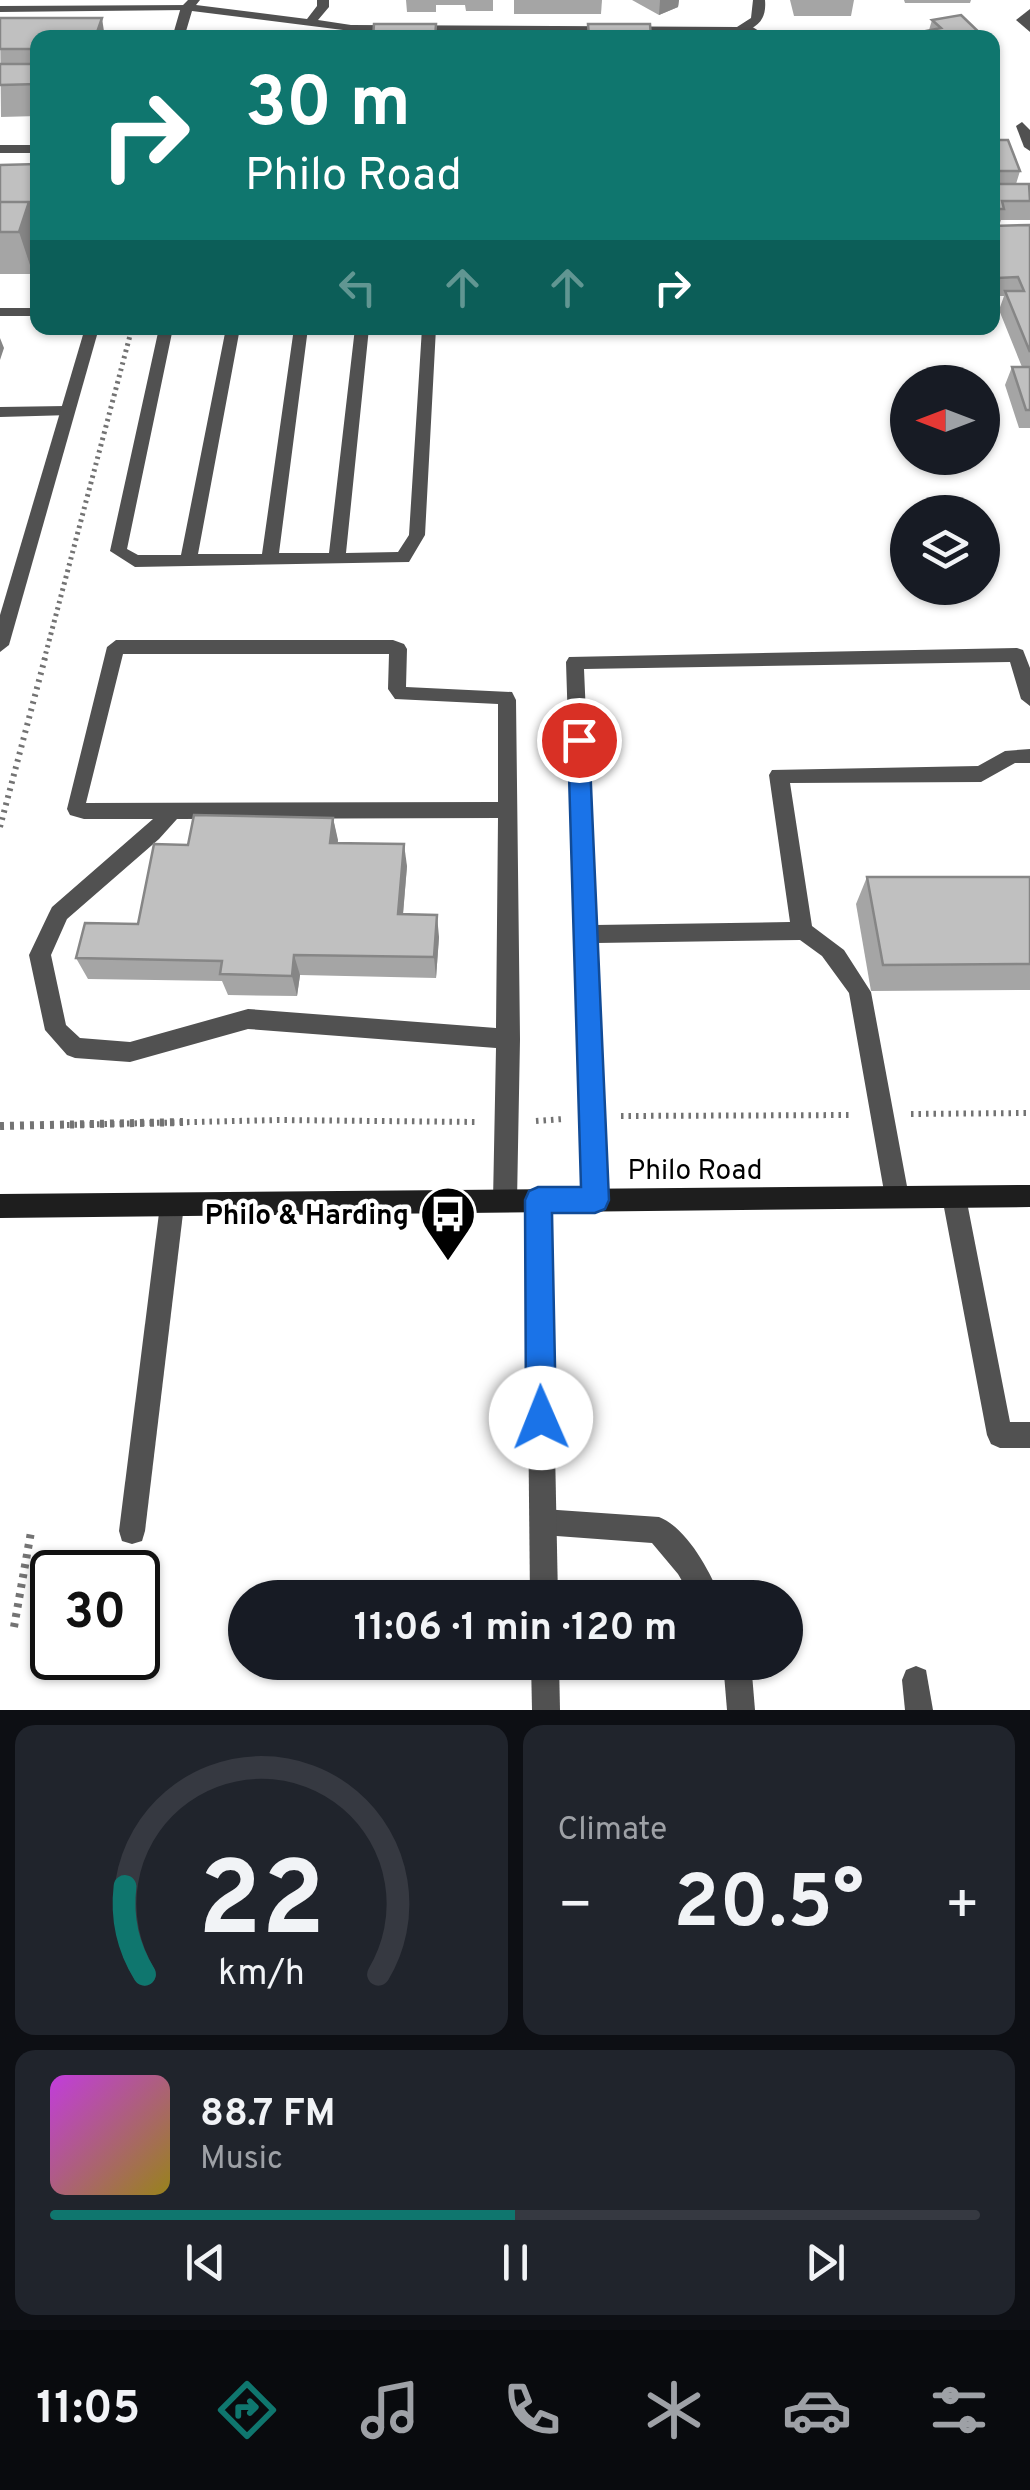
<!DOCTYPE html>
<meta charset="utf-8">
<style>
:root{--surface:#171b24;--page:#20242c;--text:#f1f3f6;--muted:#9ea1a6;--line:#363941;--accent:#0f766e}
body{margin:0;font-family:Overpass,sans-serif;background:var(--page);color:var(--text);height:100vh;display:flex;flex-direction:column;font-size:38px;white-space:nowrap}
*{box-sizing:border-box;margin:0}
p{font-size:32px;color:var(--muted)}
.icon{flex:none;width:55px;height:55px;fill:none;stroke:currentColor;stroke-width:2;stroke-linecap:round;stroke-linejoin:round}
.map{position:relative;height:1710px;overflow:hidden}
.drawer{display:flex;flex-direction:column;gap:15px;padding:15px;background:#0d0f14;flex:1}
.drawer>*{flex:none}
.hud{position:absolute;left:30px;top:30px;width:970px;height:305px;border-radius:20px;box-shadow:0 2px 8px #0004;background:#0f766e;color:#fff;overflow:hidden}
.needle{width:65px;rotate:270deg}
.controls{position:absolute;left:890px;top:365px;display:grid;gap:20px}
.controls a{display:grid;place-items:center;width:110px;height:110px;border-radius:50%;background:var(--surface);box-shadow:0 2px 8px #0004;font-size:50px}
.speed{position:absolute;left:30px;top:1550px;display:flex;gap:20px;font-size:50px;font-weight:700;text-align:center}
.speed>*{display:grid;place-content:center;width:130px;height:130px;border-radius:50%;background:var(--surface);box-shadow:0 2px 8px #0004;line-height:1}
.speed .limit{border:5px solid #111;border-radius:15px;background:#fff;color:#111}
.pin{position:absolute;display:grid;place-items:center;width:85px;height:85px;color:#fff;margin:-42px;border:5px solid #fff;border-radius:50%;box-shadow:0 2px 10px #0007}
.me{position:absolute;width:110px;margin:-55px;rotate:359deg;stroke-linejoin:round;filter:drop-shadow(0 0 8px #0008)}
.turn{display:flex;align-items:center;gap:35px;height:210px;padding:0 50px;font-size:45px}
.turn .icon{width:130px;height:130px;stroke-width:2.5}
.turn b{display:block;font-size:70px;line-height:85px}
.lanes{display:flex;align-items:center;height:95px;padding:0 50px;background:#0003;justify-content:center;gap:50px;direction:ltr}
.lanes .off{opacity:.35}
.big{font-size:75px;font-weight:700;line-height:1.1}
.drawer .card{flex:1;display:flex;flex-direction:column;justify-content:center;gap:15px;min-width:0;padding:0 35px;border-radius:20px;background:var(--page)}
.drawer .dial{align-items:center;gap:0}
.dial svg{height:260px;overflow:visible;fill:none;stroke:var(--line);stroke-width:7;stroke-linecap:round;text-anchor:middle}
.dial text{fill:var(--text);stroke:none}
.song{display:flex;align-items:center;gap:30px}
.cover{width:120px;height:120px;border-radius:15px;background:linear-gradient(135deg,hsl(290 70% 55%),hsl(50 70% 35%))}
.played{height:10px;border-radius:5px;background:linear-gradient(90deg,var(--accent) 50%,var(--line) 50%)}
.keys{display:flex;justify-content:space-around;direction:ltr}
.heat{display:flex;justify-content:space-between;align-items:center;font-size:55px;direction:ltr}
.drawer .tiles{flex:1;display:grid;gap:15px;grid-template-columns:1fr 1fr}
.card:last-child{grid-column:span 2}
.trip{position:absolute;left:228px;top:1580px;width:575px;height:100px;border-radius:50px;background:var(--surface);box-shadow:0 2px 8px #0004;font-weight:700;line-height:100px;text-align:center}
.menu{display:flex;height:160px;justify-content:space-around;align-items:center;background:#090b0e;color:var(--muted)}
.menu .icon{width:70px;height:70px}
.menu .selected{color:var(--accent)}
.menu b{font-size:45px;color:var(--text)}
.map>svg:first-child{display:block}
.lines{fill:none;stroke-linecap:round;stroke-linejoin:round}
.path-far2{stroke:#737373;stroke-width:5;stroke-dasharray:2.5 4;stroke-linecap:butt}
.path-far1{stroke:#737373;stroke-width:6;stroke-dasharray:2.5 5;stroke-linecap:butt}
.path{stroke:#737373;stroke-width:8;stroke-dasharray:4 6;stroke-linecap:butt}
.lane{fill:#515151;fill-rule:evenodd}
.street{fill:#515151;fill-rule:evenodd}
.secondary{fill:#1e1e1e;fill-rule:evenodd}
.wall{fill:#a5a5a5}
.shaded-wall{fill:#868686}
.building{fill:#c0c0c0;stroke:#868686;stroke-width:2.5}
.route{fill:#1a73e8;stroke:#114b97;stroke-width:2.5}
.labels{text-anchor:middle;stroke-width:9;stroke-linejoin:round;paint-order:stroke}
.street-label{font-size:28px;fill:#000;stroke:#fff}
.poi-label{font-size:28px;font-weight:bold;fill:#000;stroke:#fff;text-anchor:end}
</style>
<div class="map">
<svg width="1030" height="1710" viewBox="0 0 1030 1710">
<rect width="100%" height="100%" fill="#fff"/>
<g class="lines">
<path class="path-far2" d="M 44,660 L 132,328"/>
<g class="path-far1">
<path d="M 0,827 L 45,658"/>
<path d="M 911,1114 L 1030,1113"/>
<path d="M 621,1116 L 853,1115"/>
<path d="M 536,1121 L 563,1119"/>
<path d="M 67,1125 L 278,1120 L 479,1122"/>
</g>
<g class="path">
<path d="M 0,1126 L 183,1122"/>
<path d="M 14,1627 L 31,1532"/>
</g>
<g class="lane">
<path d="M 191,5 L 191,9 L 187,10 L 0,12 L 0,6 Z"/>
<path d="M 743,26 L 751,26 L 770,38 L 756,38 L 743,30 Z"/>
<path d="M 1022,122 L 1030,130 L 1030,151 L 1024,147 L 1016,126 Z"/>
<rect x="0" y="145" width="38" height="8"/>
<rect x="0" y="308" width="38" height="8"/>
<path d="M 159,328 L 173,328 L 127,549 L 138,555 L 181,555 L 226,328 L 240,328 L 198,554 L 262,554 L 294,328 L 308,328 L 279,553 L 329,553 L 355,328 L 369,328 L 346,553 L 398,552 L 409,535 L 422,328 L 436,328 L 425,535 L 409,562 L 135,567 L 110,551 Z"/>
<path d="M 66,406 L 74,411 L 71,415 L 0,417 L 0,407 Z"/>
<path d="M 116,640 L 393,640 L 404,644 L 407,649 L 406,687 L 512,692 L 516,700 L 520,1039 L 517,1201 L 513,1209 L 505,1212 L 497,1209 L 493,1201 L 496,1048 L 248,1029 L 130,1062 L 75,1058 L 67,1055 L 45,1030 L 29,955 L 49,913 L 52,907 L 153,819 L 84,819 L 70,815 L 67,809 L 107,647 ZM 123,654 L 389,654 L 388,689 L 395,699 L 498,704 L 498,802 L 86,803 ZM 498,818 L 496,1028 L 248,1009 L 130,1042 L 80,1038 L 66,1025 L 51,955 L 67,919 L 159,839 L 177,819 Z"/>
<path d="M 1017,648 L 1023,650 L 1030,668 L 1030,706 L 1021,699 L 1010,662 L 584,669 L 595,925 L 790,922 L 769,775 L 772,770 L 978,766 L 1005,751 L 1030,749 L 1030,763 L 1015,763 L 981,782 L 790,783 L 812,926 L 844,950 L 871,992 L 909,1197 L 905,1205 L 897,1208 L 889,1205 L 885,1197 L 849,993 L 822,956 L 800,940 L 596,943 L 607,1200 L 603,1208 L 595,1211 L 587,1208 L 583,1200 L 566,662 L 569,657 Z"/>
<path d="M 954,1186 L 962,1189 L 966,1197 L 1010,1422 L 1030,1422 L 1030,1448 L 1000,1448 L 991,1444 L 987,1435 L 942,1197 L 946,1189 Z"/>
<path d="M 172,1193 L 180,1197 L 184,1205 L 145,1531 L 142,1541 L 132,1544 L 122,1541 L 119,1531 L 160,1205 L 164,1197 Z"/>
<path d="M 543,1509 L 659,1517 C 687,1528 709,1570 721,1598 L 692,1598 L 678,1574 L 652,1543 L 543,1535 L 534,1531 L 530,1522 L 534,1513 Z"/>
<path d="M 723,1662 L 751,1662 L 755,1710 L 727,1710 Z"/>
<path d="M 916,1666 L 926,1670 L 933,1710 L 905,1710 L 902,1680 L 906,1670 Z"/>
</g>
<g class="street">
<path d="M 188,0 L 200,0 L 196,5 L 307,19 L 317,6 L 317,0 L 329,0 L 329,7 L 318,20 L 351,25 L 737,27 L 751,18 L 753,0 L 765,0 C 767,21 756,29 737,33 L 351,31 L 192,11 L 184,38 L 172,38 L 181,7 Z"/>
<path d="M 1030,9 L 1030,32 L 1016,20 Z"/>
<path d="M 85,328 L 99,328 L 9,645 L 0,652 L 0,615 Z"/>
<path d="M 538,1189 L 546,1192 L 550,1200 L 558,1598 L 530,1598 L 526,1200 L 530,1192 Z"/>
<path d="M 531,1662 L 559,1662 L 560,1710 L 532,1710 Z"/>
</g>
<path class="secondary" d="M 1030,1185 L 1030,1207 L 0,1218 L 0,1194 Z"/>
</g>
<g class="wall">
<path d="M 406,0 L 493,0 L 493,11 L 466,11 L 465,5 L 436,5 L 436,12 L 407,12 Z"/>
<path d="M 514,0 L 602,0 L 601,14 L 514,14 Z"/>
<path d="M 632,0 L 679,0 L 678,7 L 659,15 Z"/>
<path d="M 790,0 L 854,0 L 851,16 L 794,16 Z"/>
<path d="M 904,0 L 971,0 L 970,3 L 905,3 Z"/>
<path d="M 0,18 L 106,36 L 38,38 L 38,116 L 1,117 Z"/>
<path d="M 932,20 L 985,38 L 920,38 L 921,32 L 929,30 Z"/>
<path d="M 992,140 L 1020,171 L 1016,184 L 1030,186 L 1030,220 L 1001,220 L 999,226 L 1030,225 L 1030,428 L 1019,428 L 1005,385 L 1012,367 L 1022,367 L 999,310 L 1004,296 L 992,296 Z"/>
<path d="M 38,164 L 38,222 L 35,222 L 38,229 L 38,258 L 33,274 L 0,274 L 0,165 Z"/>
<path d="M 333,818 L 338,843 L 407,866 L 403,915 L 439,937 L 436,978 L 300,975 L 297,996 L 228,995 L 222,981 L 88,979 L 76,958 L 138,924 L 188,845 Z"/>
<path d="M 867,877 L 1030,877 L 1030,990 L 871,991 L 856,904 Z"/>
</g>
<g class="shaded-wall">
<path d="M 660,0 L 679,0 L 678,7 L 659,15 Z"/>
<path d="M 102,18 L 105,38 L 95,38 Z"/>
<path d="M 999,50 L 994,68 L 992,68 L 992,52 Z"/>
<path d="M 29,202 L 38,229 L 38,258 L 33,274 L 19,232 Z"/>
<path d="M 0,338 L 4,348 L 0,360 Z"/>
<path d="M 333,818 L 338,840 L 335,865 L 330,843 Z"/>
<path d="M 404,844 L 407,866 L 401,936 L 398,914 Z"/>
<path d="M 437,915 L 439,937 L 436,978 L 434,957 Z"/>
<path d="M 294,955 L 300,975 L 297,996 L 292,976 Z"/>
</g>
<g class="building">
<path d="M 961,15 L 985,38 L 927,38 L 921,32 L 941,28 L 932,20 Z"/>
<path d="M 0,18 L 102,18 L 95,38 L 38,38 L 38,49 L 0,49 Z"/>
<path d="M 374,24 L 436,24 L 435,38 L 373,38 Z"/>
<path d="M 588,24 L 650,24 L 651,38 L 589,38 Z"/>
<path d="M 0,64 L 38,64 L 38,84 L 0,85 Z"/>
<path d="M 992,140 L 1008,140 L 1020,171 L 992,171 Z"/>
<path d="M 38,164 L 38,196 L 35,203 L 0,202 L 0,165 Z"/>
<path d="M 992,176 L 995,184 L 1029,184 L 1030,201 L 1002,201 L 1004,209 L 992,209 Z"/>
<path d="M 0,202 L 29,202 L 19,232 L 0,232 Z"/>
<path d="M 1030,225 L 1030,352 L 1005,291 L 1024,291 L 1018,277 L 997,278 L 992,266 L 992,226 Z"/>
<path d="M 1012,367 L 1030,367 L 1030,410 L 1026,410 Z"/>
<path d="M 194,815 L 333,818 L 330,843 L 404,844 L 398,914 L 437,915 L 434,957 L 294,955 L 292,976 L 220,974 L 222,961 L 76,958 L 85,923 L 138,924 L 154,844 L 188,845 Z"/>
<path d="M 867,877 L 1030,877 L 1030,964 L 883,965 Z"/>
</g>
<path class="route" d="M 579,731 L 589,740 L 609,1200 L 605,1209 L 595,1213 L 552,1213 L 556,1418 L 551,1428 L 541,1432 L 531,1428 L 526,1418 L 525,1200 L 529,1191 L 538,1187 L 581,1187 L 568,740 Z"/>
<defs>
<g id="bus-pin" transform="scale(2.875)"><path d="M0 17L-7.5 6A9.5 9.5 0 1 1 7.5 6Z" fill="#000" stroke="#fff"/><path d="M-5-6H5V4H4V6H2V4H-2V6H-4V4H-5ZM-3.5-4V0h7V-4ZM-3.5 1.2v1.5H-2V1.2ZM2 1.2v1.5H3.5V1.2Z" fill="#fff"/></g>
</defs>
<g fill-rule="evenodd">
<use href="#bus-pin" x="448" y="1214"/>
</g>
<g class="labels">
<g class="street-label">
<text x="695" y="1179">Philo Road</text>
</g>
<g class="poi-label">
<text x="409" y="1224">Philo &amp; Harding</text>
</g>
</g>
</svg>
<div class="controls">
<a><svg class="needle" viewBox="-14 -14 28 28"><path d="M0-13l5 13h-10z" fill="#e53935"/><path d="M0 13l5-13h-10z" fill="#9ea1a6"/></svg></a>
<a><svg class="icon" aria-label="layers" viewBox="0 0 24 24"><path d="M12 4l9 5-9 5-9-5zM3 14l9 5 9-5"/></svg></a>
</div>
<div class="speed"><div class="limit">30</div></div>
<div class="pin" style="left:579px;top:740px;background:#d93025"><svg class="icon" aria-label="arrive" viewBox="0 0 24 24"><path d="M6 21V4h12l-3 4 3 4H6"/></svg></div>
<svg class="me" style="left:541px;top:1418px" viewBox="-20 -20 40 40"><circle r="19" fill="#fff"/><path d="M0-13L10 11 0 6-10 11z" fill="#1a73e8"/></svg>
<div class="trip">11:06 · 1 min · 120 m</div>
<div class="hud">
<div class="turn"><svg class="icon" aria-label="right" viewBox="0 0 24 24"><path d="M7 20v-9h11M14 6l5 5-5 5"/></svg><div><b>30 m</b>Philo Road</div></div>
<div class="lanes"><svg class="icon off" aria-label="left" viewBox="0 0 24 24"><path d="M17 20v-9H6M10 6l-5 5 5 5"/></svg><svg class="icon off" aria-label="ahead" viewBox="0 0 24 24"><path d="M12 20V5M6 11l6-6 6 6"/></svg><svg class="icon off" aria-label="ahead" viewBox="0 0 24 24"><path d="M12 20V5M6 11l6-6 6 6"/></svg><svg class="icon" aria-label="right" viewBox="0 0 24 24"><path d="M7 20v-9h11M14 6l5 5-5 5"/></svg></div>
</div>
</div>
<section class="drawer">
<div class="tiles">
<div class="card dial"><svg viewBox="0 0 100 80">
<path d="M14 69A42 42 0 1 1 86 69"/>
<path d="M14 69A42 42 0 0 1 8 42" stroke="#0f766e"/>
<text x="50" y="56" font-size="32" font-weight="700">22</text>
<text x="50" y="72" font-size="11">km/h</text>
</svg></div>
<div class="card"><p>Climate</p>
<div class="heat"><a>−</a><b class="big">20.5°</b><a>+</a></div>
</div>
<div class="card">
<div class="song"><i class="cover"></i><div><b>88.7 FM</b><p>Music</p></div></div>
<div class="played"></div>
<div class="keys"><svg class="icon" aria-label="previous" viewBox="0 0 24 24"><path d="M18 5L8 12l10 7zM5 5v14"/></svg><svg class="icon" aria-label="pause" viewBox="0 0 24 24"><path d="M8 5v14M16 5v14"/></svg><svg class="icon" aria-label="next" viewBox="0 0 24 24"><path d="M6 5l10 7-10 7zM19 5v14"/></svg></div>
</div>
</div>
</section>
<nav class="menu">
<b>11:05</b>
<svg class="icon selected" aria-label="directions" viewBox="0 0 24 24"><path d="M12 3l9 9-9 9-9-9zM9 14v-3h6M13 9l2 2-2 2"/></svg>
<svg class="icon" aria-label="music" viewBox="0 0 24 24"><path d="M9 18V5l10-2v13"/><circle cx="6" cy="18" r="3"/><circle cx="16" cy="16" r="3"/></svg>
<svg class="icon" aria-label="phone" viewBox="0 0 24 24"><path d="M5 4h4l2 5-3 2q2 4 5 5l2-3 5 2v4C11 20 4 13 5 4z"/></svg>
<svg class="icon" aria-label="climate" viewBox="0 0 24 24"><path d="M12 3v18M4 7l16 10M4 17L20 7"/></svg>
<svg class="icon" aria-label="car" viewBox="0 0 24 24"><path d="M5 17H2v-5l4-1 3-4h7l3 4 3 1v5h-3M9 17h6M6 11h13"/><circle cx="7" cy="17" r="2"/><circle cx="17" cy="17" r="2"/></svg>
<svg class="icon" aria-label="filters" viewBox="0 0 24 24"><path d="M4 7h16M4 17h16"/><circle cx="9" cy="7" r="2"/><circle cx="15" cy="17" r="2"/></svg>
</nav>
